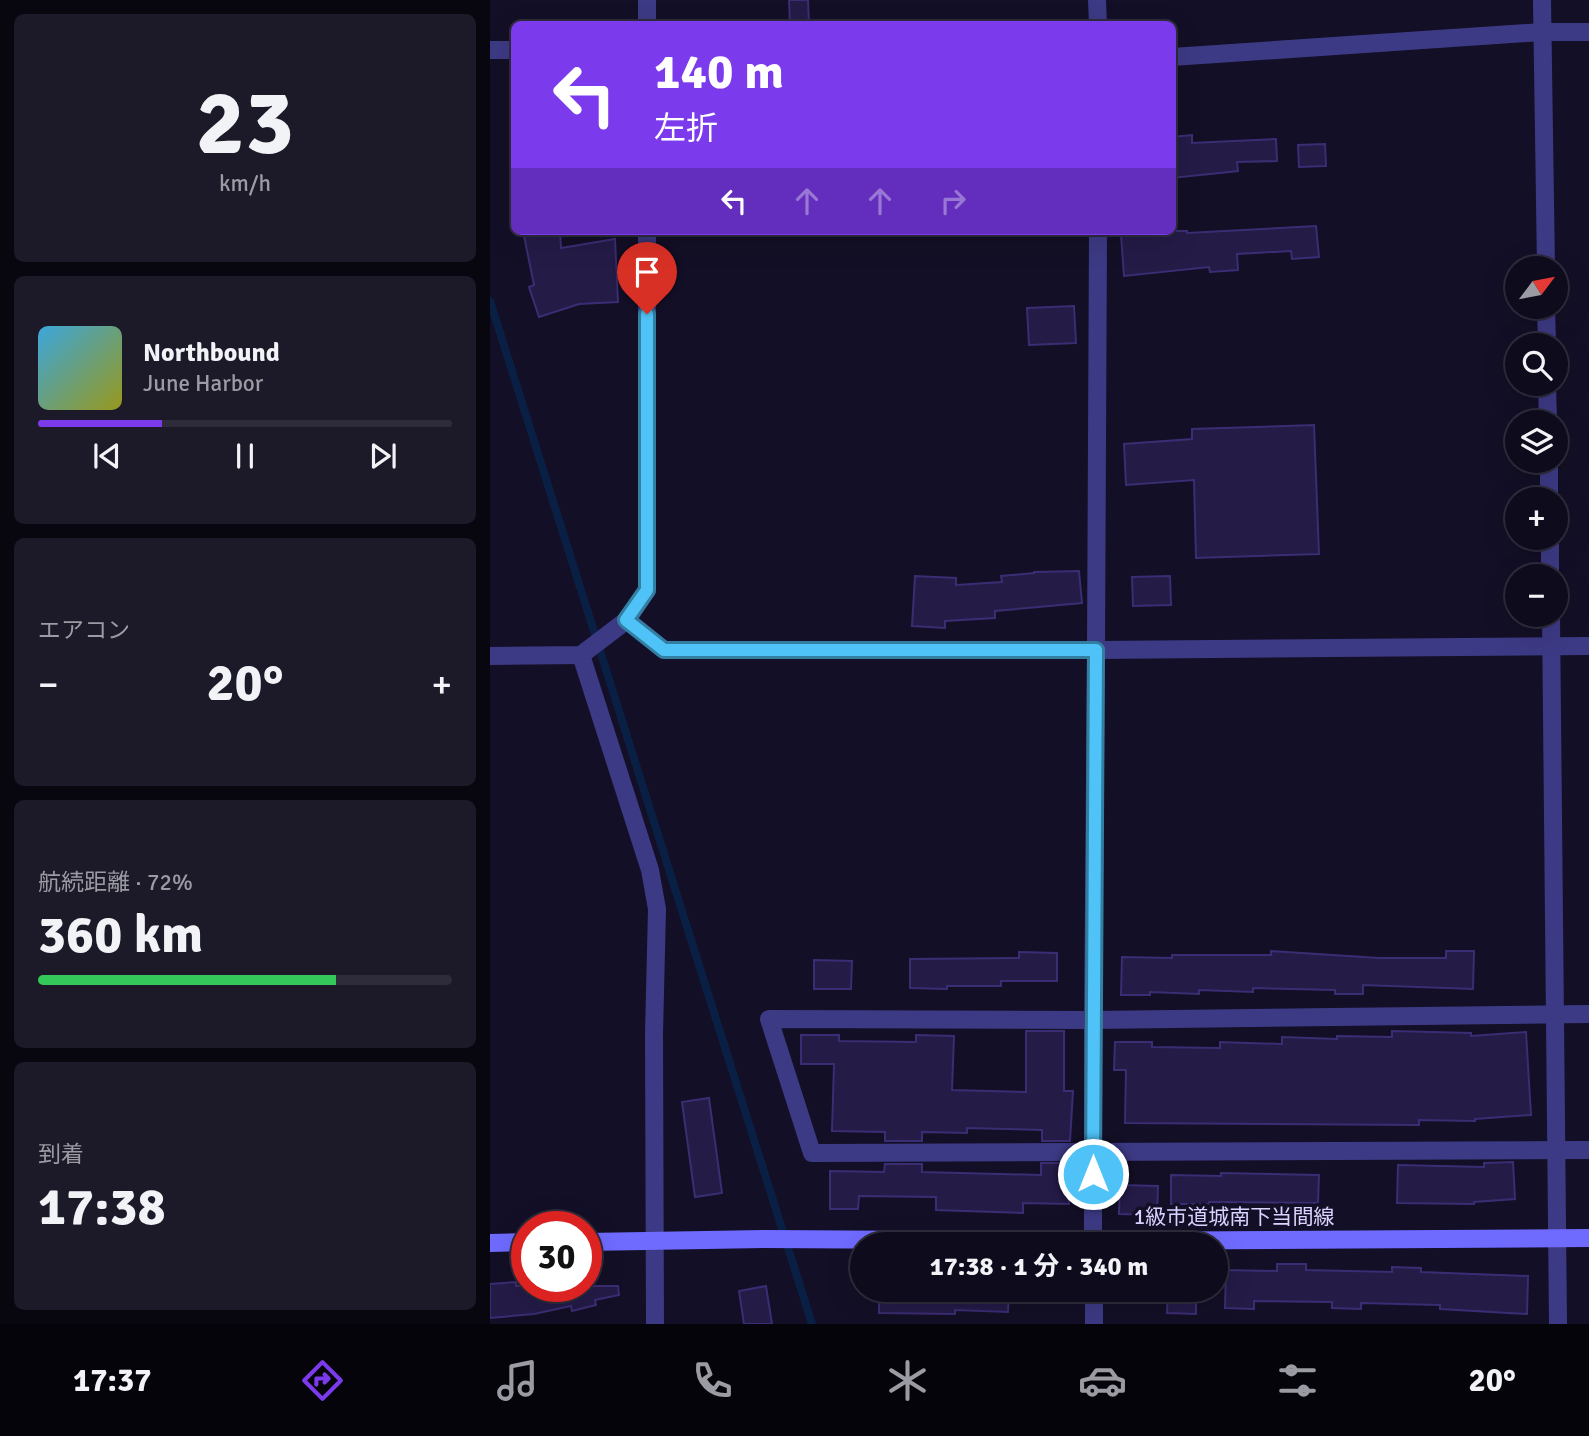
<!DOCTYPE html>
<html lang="ja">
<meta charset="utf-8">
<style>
:root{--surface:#0e0b1c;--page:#1c1929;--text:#f1f3f6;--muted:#9b9ba3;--line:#2e2b3b;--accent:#7c3aed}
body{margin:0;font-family:Signika,"Noto Sans JP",sans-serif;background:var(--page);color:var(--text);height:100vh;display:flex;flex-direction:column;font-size:26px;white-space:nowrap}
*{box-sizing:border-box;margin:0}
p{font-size:23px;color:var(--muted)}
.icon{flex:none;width:38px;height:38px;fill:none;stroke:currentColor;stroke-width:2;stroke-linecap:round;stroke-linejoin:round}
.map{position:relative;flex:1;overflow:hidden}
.panel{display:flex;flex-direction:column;gap:14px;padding:14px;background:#08060f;width:490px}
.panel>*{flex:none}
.banner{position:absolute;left:21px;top:21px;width:665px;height:214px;border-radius:10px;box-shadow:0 7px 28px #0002,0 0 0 2px var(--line);background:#7c3aed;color:#fff;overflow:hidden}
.needle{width:46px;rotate:58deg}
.fabs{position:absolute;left:1015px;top:256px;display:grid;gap:14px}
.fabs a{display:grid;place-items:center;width:63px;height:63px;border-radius:50%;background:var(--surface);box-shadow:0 7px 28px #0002,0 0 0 2px var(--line);font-size:35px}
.speed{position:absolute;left:21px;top:1211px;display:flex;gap:14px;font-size:35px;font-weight:700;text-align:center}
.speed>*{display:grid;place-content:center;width:91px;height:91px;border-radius:50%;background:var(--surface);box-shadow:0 7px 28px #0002,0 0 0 2px var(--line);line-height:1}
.speed .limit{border:10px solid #d22;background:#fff;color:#111}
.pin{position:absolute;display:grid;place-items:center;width:60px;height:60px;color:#fff;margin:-72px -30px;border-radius:50% 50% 50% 0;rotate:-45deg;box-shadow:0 0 7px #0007}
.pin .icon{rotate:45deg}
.me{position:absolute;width:77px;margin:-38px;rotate:0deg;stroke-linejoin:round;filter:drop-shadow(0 0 5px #0008)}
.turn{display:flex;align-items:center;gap:24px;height:147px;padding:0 28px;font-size:32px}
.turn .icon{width:91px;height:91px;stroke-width:2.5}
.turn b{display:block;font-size:49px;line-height:60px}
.lanes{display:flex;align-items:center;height:66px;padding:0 28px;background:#0003;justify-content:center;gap:35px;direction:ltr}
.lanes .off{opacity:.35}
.big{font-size:52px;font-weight:700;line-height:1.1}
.panel .tile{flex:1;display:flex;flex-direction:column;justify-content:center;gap:10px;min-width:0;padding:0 24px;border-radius:10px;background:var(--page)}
.panel .dial{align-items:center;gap:0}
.dial b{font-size:91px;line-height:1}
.song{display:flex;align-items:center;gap:21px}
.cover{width:84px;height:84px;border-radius:10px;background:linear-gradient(135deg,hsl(200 70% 55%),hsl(60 70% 35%))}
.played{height:7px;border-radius:4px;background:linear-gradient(90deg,var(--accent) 30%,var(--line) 30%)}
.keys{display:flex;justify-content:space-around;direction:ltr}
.heat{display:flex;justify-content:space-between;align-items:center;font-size:38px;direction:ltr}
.charge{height:10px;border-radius:5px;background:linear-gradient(90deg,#34c759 72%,var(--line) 0)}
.trip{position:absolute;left:360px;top:1232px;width:378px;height:70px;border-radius:35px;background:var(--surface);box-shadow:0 7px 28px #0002,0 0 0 2px var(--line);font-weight:700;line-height:70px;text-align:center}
.tabs{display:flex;height:112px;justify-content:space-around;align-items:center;background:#06040b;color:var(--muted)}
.tabs .icon{width:49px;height:49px}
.tabs .selected{color:var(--accent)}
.tabs b{font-size:32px;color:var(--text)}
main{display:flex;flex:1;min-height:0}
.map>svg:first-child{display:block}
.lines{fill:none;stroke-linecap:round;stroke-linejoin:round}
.stream{stroke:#0a1f44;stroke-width:8}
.building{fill:#241b47;stroke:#3b2d73;stroke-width:2}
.street{stroke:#3d3a85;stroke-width:18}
.secondary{stroke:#6f6bff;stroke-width:18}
.route-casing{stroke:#337fa1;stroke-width:18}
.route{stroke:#4fc3f7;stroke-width:12}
.labels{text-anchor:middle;stroke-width:7;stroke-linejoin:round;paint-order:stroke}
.street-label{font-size:21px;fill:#d9d4ff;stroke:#130f26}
</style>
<main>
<section class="panel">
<div class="tile dial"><b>23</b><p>km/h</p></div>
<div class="tile">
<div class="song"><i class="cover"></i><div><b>Northbound</b><p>June Harbor</p></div></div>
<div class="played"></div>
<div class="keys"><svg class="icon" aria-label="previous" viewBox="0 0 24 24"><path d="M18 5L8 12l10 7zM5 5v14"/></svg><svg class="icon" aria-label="pause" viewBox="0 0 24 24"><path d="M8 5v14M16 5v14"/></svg><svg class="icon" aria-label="next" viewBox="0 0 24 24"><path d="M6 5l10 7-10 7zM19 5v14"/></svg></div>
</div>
<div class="tile"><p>エアコン</p>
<div class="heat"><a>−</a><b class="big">20°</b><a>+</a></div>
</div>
<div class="tile"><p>航続距離 · 72%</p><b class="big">360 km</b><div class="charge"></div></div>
<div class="tile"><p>到着</p><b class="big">17:38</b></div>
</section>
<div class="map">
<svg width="1099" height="1324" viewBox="0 0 1099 1324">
<rect width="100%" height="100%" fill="#130f26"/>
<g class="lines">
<path class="stream" d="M 0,301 L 322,1324"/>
</g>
<g class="building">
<path d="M 299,0 L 318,0 L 319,24 L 300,24 Z"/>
<path d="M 702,135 L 702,143 L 786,139 L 787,161 L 747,162 L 748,171 L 682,178 L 682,137 Z"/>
<path d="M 835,144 L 836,166 L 809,167 L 808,145 Z"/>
<path d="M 826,226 L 829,257 L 802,259 L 801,251 L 747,254 L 748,270 L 720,272 L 719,267 L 634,276 L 631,235 L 668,231 L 697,231 L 697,233 Z"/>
<path d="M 33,231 L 70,231 L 71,248 L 125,239 L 128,302 L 89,304 L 49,317 L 39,287 L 44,285 Z"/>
<path d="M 584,306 L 586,343 L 539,345 L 537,308 Z"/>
<path d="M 824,425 L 829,554 L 706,558 L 704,480 L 636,485 L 634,444 L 702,439 L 702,429 Z"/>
<path d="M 589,571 L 592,603 L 505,611 L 505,618 L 455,621 L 455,628 L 422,626 L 425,576 L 466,578 L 466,585 L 512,582 L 511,576 L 544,573 L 544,572 Z"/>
<path d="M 680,576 L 681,605 L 643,606 L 642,577 Z"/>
<path d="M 781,951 L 889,958 L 956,958 L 956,951 L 984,951 L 983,989 L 873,985 L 873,994 L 845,994 L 845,990 L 763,988 L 763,992 L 709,990 L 709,994 L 660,992 L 660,995 L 631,995 L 632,957 L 682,958 L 682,955 L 781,955 Z"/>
<path d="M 529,952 L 567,953 L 567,981 L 511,981 L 511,986 L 457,986 L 457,989 L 420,988 L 420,959 L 529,958 Z"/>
<path d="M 324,960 L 362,961 L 361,989 L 324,989 Z"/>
<path d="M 536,1031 L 574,1031 L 574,1091 L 583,1091 L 580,1141 L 552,1141 L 552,1130 L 477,1128 L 477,1133 L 432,1132 L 432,1141 L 395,1141 L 395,1132 L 342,1131 L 344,1064 L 311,1064 L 311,1035 L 349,1035 L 349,1041 L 426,1042 L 426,1035 L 464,1036 L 462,1090 L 536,1092 Z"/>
<path d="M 902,1031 L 981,1033 L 981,1036 L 1036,1032 L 1041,1115 L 985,1119 L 985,1121 L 929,1120 L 929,1125 L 635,1123 L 636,1070 L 624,1070 L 625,1042 L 662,1042 L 662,1047 L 730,1048 L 730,1042 L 792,1044 L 792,1037 L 847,1039 L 847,1036 L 902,1037 Z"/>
<path d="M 219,1098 L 232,1193 L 205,1197 L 192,1102 Z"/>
<path d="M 1023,1162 L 1025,1199 L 984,1202 L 984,1204 L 907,1203 L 908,1165 L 994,1167 L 994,1163 Z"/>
<path d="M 551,1163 L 580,1163 L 579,1204 L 533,1203 L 533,1213 L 446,1210 L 446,1197 L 369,1196 L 368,1209 L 340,1209 L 340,1171 L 394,1172 L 395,1164 L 432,1164 L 432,1172 L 551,1175 Z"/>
<path d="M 731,1173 L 829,1175 L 828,1203 L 719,1202 L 719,1204 L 681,1204 L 681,1175 L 731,1176 Z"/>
<path d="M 630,1185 L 668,1186 L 667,1215 L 629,1214 Z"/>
<path d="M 787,1264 L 816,1264 L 816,1270 L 902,1272 L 902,1267 L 931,1268 L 931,1272 L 1038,1276 L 1037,1314 L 950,1309 L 950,1305 L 871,1303 L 871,1309 L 842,1308 L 842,1302 L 764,1301 L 764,1309 L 735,1308 L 736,1270 L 787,1271 Z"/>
<path d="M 26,1282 L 26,1286 L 128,1286 L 129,1295 L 105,1300 L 106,1305 L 82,1311 L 81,1306 L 44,1314 L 0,1318 L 0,1284 Z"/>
<path d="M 276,1286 L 282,1324 L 254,1324 L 249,1291 Z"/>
<path d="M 389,1290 L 519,1290 L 518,1312 L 465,1310 L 465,1314 L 389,1313 Z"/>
<path d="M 678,1290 L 706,1290 L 706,1314 L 677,1313 Z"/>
</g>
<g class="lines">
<g class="street">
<path d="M 157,0 L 157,24"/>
<path d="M 607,0 L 608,24"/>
<path d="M 1052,0 L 1056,268"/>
<path d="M 0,50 L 24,50"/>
<path d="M 682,57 L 1052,32 L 1099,32"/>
<path d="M 1056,306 L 1057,345"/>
<path d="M 1057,383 L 1058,422"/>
<path d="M 1059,460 L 1059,499"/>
<path d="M 1060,537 L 1060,576"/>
<path d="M 1061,614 L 1068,1324"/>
<path d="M 137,620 L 174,650 L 606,650 L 608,231"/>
<path d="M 91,655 L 160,870 L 167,909 L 164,1034 L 165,1324"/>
<path d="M 0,656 L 91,655 L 137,620 L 157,590 L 157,231"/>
<path d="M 1099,1014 L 603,1020 L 279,1019 L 322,1153 L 1099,1150"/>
<path d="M 603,1244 L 603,1020 L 606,650 L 1099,646"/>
<path d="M 604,1290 L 604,1324"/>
</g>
<g class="secondary">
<path d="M 96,1242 L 274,1239 L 603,1241 L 1099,1238"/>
<path d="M 0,1243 L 37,1242"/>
</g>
</g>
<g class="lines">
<g class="route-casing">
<path id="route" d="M 157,314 L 157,590 L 136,620 L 174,650 L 606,650 L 603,1174"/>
</g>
<use href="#route" class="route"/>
</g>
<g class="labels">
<g class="street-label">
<text x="744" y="1224">1級市道城南下当間線</text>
</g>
</g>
</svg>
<div class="fabs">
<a><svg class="needle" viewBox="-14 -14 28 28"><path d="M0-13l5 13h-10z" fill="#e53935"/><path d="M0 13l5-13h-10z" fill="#9b9ba3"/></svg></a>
<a><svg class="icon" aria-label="search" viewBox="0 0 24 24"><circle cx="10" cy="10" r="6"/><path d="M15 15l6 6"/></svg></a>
<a><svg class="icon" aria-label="layers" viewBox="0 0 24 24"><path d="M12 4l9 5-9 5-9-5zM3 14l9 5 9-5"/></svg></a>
<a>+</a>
<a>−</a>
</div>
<div class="speed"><div class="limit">30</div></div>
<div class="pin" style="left:157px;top:314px;background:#d93025"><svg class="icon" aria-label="arrive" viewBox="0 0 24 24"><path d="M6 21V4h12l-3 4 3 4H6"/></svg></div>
<svg class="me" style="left:603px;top:1174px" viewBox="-20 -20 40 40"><circle r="17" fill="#4fc3f7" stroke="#fff" stroke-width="3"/><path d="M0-11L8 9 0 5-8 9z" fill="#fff"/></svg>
<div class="trip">17:38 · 1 分 · 340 m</div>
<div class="banner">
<div class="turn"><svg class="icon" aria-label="left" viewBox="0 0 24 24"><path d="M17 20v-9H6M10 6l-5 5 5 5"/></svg><div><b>140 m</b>左折</div></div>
<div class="lanes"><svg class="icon" aria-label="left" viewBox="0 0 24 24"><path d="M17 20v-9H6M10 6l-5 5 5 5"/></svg><svg class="icon off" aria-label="ahead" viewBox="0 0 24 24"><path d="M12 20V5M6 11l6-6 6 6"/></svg><svg class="icon off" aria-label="ahead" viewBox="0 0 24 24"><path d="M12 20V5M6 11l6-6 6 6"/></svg><svg class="icon off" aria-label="right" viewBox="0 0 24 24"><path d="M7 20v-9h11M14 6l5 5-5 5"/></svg></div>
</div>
</div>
</main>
<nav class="tabs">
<b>17:37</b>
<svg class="icon selected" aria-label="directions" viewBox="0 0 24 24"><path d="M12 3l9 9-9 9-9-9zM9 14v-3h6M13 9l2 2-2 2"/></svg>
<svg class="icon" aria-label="music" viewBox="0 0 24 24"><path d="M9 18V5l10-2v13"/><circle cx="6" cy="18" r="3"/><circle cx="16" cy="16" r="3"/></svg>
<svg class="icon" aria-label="phone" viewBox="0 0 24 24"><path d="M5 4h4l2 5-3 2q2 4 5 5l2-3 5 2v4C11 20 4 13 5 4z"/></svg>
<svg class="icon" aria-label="climate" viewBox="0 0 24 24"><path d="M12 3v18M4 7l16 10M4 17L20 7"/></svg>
<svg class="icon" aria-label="car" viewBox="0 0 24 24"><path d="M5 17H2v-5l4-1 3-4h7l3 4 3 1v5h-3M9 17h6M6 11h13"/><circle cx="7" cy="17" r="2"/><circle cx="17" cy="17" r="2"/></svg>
<svg class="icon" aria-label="filters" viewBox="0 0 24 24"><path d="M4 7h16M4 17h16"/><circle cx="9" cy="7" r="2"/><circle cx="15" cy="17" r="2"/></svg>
<b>20°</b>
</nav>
